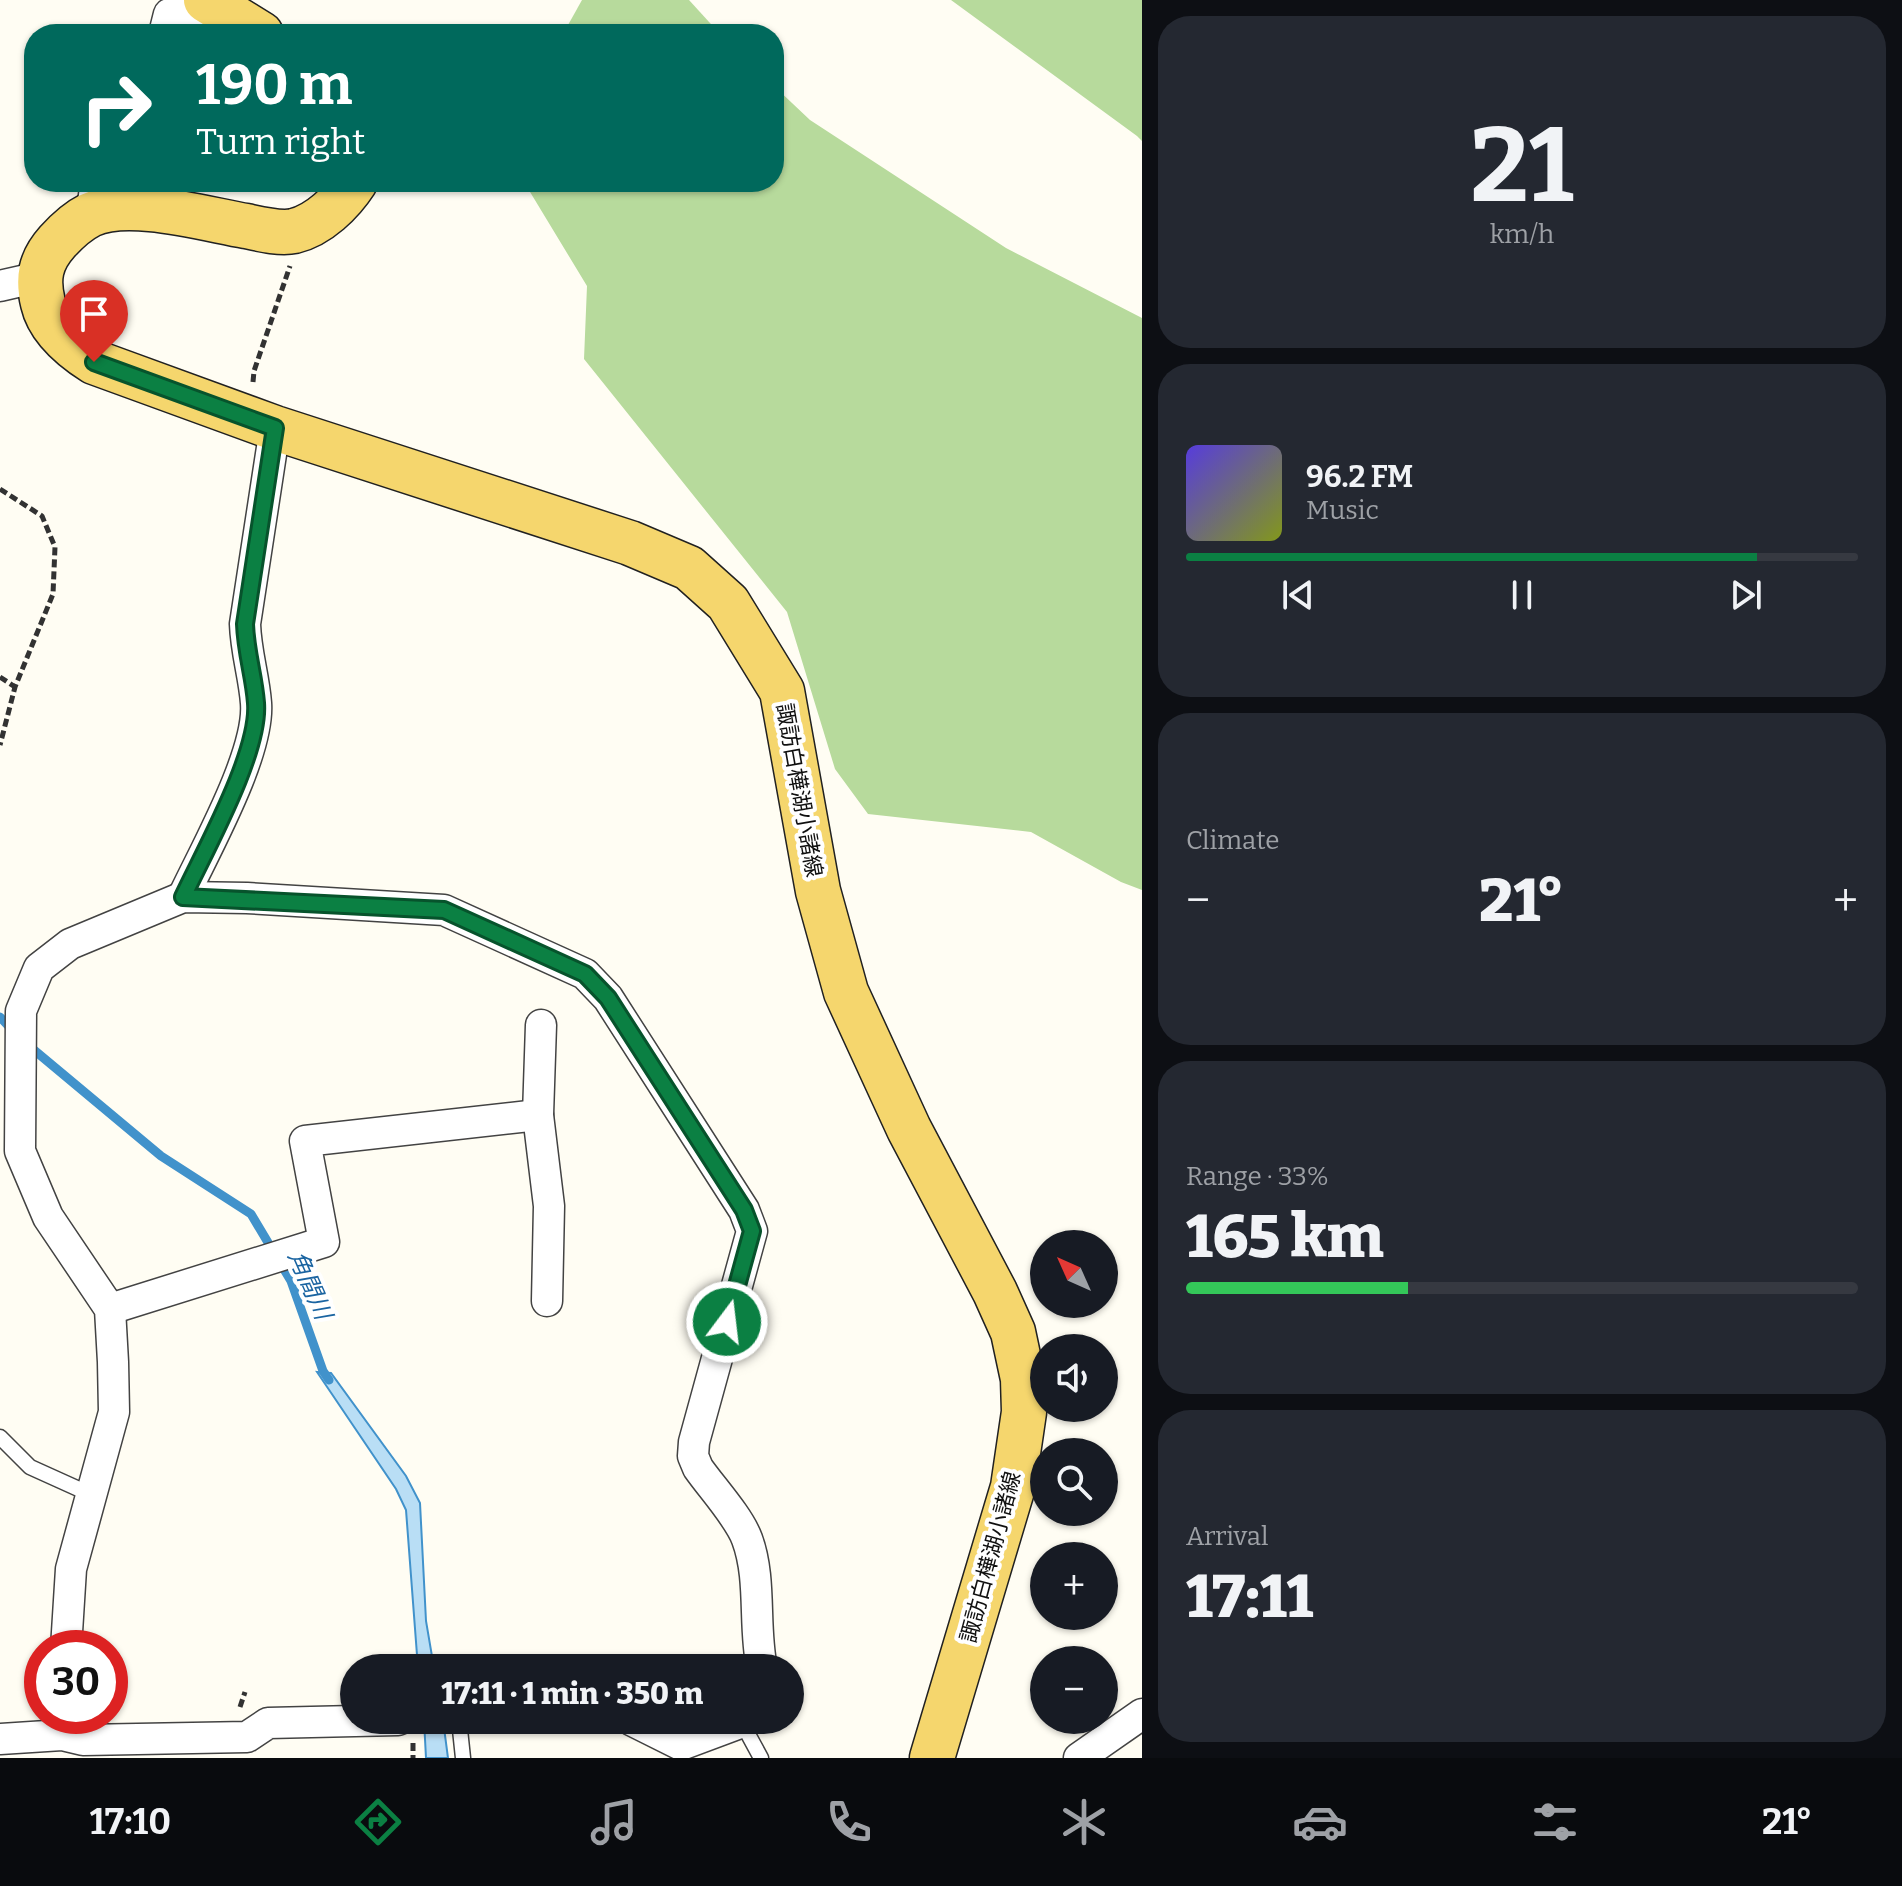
<!DOCTYPE html>
<meta charset="utf-8">
<style>
:root{--surface:#171b24;--page:#242831;--text:#f1f3f6;--muted:#9ea1a6;--line:#363941;--accent:#0b8043}
body{margin:0;font-family:Bitter,"Noto Sans JP",serif;background:var(--page);color:var(--text);height:100vh;display:flex;flex-direction:column;font-size:30px;white-space:nowrap}
*{box-sizing:border-box;margin:0}
p{font-size:26px;color:var(--muted)}
.icon{flex:none;width:44px;height:44px;fill:none;stroke:currentColor;stroke-width:2;stroke-linecap:round;stroke-linejoin:round}
.map{position:relative;flex:1;overflow:hidden}
.panel{display:flex;flex-direction:column;gap:16px;padding:16px;background:#0d0f14;width:760px}
.panel>*{flex:none}
.banner{position:absolute;left:24px;top:24px;width:760px;height:168px;border-radius:32px;box-shadow:0 2px 6px #0004;background:#00695c;color:#fff;overflow:hidden}
.needle{width:52px;rotate:315deg}
.buttons{position:absolute;left:1030px;top:1230px;display:grid;gap:16px}
.buttons a{display:grid;place-items:center;width:88px;height:88px;border-radius:50%;background:var(--surface);box-shadow:0 2px 6px #0004;font-size:40px}
.speed{position:absolute;left:24px;top:1630px;display:flex;gap:16px;font-size:40px;font-weight:700;text-align:center}
.speed>*{display:grid;place-content:center;width:104px;height:104px;border-radius:50%;background:var(--surface);box-shadow:0 2px 6px #0004;line-height:1}
.speed .limit{border:12px solid #d22;background:#fff;color:#111}
.pin{position:absolute;display:grid;place-items:center;width:68px;height:68px;color:#fff;margin:-82px -34px;border-radius:50% 50% 50% 0;rotate:-45deg;box-shadow:0 0 8px #0007}
.pin .icon{rotate:45deg}
.me{position:absolute;width:88px;margin:-44px;rotate:15deg;stroke-linejoin:round;filter:drop-shadow(0 0 6px #0008)}
.turn{display:flex;align-items:center;gap:28px;height:168px;padding:0 40px;font-size:36px}
.turn .icon{width:104px;height:104px;stroke-width:2.5}
.turn b{display:block;font-size:56px;line-height:68px}
.big{font-size:60px;font-weight:800;line-height:1.1}
.panel .card{flex:1;display:flex;flex-direction:column;justify-content:center;gap:12px;min-width:0;padding:0 28px;border-radius:32px;background:var(--page)}
.panel .dial{align-items:center;gap:0}
.dial b{font-size:104px;line-height:1}
.song{display:flex;align-items:center;gap:24px}
.cover{width:96px;height:96px;border-radius:12px;background:linear-gradient(135deg,hsl(250 70% 55%),hsl(70 70% 35%))}
.played{height:8px;border-radius:4px;background:linear-gradient(90deg,var(--accent) 85%,var(--line) 85%)}
.keys{display:flex;justify-content:space-around;direction:ltr}
.heat{display:flex;justify-content:space-between;align-items:center;font-size:44px;direction:ltr}
.charge{height:12px;border-radius:6px;background:linear-gradient(90deg,#34c759 33%,var(--line) 0)}
.trip{position:absolute;left:340px;top:1654px;width:464px;height:80px;border-radius:40px;background:var(--surface);box-shadow:0 2px 6px #0004;font-weight:800;line-height:80px;text-align:center}
.dock{display:flex;height:128px;justify-content:space-around;align-items:center;background:#090b0e;color:var(--muted)}
.dock .icon{width:56px;height:56px}
.dock .current{color:var(--accent)}
.dock b{font-size:36px;color:var(--text)}
main{display:flex;flex:1;min-height:0}
.map>svg:first-child{display:block}
.forest{fill:#b7da9c}
.water{fill:#b9def5;stroke:#4192cb;stroke-width:2}
.lines{fill:none;stroke-linecap:round;stroke-linejoin:round}
.stream{stroke:#4192cb;stroke-width:9}
.service-casing{stroke:#434343;stroke-width:17}
.minor-casing{stroke:#434343;stroke-width:33}
.primary-casing{stroke:#212121;stroke-width:47}
.path{stroke:#323232;stroke-width:5;stroke-dasharray:8 4;stroke-linecap:butt}
.service{stroke:#fff;stroke-width:14}
.minor{stroke:#fff;stroke-width:30}
.primary{stroke:#f5d66d;stroke-width:44}
.route-casing{stroke:#07532c;stroke-width:20}
.route{stroke:#0b8043;stroke-width:14}
.labels{text-anchor:middle;stroke-width:8;stroke-linejoin:round;paint-order:stroke}
.street-label{font-size:22px;fill:#101010;stroke:#fff}
.water-label{font-size:24px;font-style:italic;fill:#1a64a1;stroke:#fff}
</style>
<main>
<div class="map">
<svg width="1142" height="1758" viewBox="0 0 1142 1758">
<rect width="100%" height="100%" fill="#fffdf3"/>
<g class="forest">
<path d="M 582,0 L 689,0 L 720,34 L 563,34 Z"/>
<path d="M 951,0 L 1142,0 L 1142,141 L 1137,136 Z"/>
<path d="M 774,86 L 810,120 L 1006,248 L 1142,318 L 1142,890 L 1121,882 L 1031,832 L 868,814 L 835,769 L 787,612 L 584,359 L 587,286 L 524,182 L 774,182 Z"/>
</g>
<g class="water">
<path d="M 317,1372 L 331,1373 L 406,1476 L 420,1503 L 426,1621 L 434,1668 L 418,1668 L 406,1510 L 396,1489 Z"/>
<path d="M 424,1720 L 443,1720 L 448,1758 L 426,1758 Z"/>
</g>
<g class="lines">
<g class="stream">
<path d="M 0,1017 L 14,1032"/>
<path d="M 28,1045 L 161,1156 L 251,1214 L 291,1281 L 323,1371 L 329,1380"/>
</g>
<g class="service-casing">
<g id="service">
<path d="M 0,1437 L 30,1467 L 92,1495"/>
<path d="M 459,1720 L 463,1758"/>
<path d="M 742,1723 L 761,1758"/>
</g>
</g>
<g class="minor-casing">
<g id="minor">
<path d="M 164,34 L 169,14 L 194,12 L 209,4"/>
<path d="M 91,215 L 96,182"/>
<path d="M 0,286 L 39,277"/>
<path d="M 183,897 C 205,850 260,753 256,703 C 254,676 246,653 245,624 L 275,428"/>
<path d="M 541,1025 L 538,1115 L 549,1206 L 547,1301"/>
<path d="M 110,1309 L 324,1242 L 305,1141 L 538,1115"/>
<path d="M 66,1648 L 71,1569 L 114,1412 L 113,1362 L 110,1309 L 48,1217 L 20,1151 L 21,1011 L 39,968 L 70,944 L 183,897 L 247,898 L 444,910 L 585,974 L 608,998 L 744,1210 L 752,1231 L 694,1442 L 693,1456 L 698,1468 C 712,1488 739,1517 747,1539 C 762,1579 753,1627 762,1668"/>
<path d="M 631,1720 L 681,1745 L 748,1720"/>
<path d="M 0,1739 L 62,1735 L 83,1740 L 247,1737 L 268,1723 L 398,1720"/>
<path d="M 1079,1758 L 1142,1714"/>
</g>
</g>
<g class="primary-casing">
<g id="primary">
<path d="M 206,0 L 261,34"/>
<path d="M 355,182 C 342,202 319,225 294,231 C 280,234 260,229 246,226 C 205,219 129,197 90,215 C 78,221 66,232 57,242 C 40,261 37,279 43,303 C 49,329 72,348 94,362 L 275,428 L 630,543 L 689,568 L 728,603 L 782,691 L 818,891 L 846,992 L 909,1129 L 995,1292 L 1013,1332 L 1023,1379 L 1024,1412 L 1013,1487 L 932,1758"/>
</g>
</g>
<g class="path">
<path d="M 253,382 L 254,371 L 290,266"/>
<path d="M 0,489 L 42,516 L 55,547 L 53,594 L 15,687 L 0,745"/>
<path d="M 0,677 L 15,687"/>
<path d="M 240,1707 L 245,1692"/>
<path d="M 413,1743 L 413,1758"/>
</g>
<use href="#service" class="service"/>
<use href="#minor" class="minor"/>
<use href="#primary" class="primary"/>
</g>
<g class="lines">
<g class="route-casing">
<path id="route" d="M 94,362 L 275,428 L 245,624 C 246,653 254,676 256,703 C 260,752 205,850 183,897 L 444,910 L 585,974 L 608,998 L 744,1210 L 752,1231 L 727,1322"/>
</g>
<use href="#route" class="route"/>
</g>
<g class="labels">
<g class="street-label">
<text transform="translate(800 790) rotate(80)" y="8">諏訪白樺湖小諸線</text>
<text transform="translate(990 1557) rotate(-75)" y="8">諏訪白樺湖小諸線</text>
</g>
<g class="water-label">
<text transform="translate(310 1285) rotate(66)" y="8">角間川</text>
</g>
</g>
</svg>
<div class="buttons">
<a><svg class="needle" viewBox="-14 -14 28 28"><path d="M0-13l5 13h-10z" fill="#e53935"/><path d="M0 13l5-13h-10z" fill="#9ea1a6"/></svg></a>
<a><svg class="icon" aria-label="sound" viewBox="0 0 24 24"><path d="M4 9h4l5-4v14l-5-4H4zM17 9q2 3 0 6"/></svg></a>
<a><svg class="icon" aria-label="search" viewBox="0 0 24 24"><circle cx="10" cy="10" r="6"/><path d="M15 15l6 6"/></svg></a>
<a>+</a>
<a>−</a>
</div>
<div class="speed"><div class="limit">30</div></div>
<div class="pin" style="left:94px;top:362px;background:#d93025"><svg class="icon" aria-label="arrive" viewBox="0 0 24 24"><path d="M6 21V4h12l-3 4 3 4H6"/></svg></div>
<svg class="me" style="left:727px;top:1322px" viewBox="-20 -20 40 40"><circle r="17" fill="#0b8043" stroke="#fff" stroke-width="3"/><path d="M0-11L8 9 0 5-8 9z" fill="#fff"/></svg>
<div class="trip">17:11 · 1 min · 350 m</div>
<div class="banner">
<div class="turn"><svg class="icon" aria-label="right" viewBox="0 0 24 24"><path d="M7 20v-9h11M14 6l5 5-5 5"/></svg><div><b>190 m</b>Turn right</div></div>
</div>
</div>
<section class="panel">
<div class="card dial"><b>21</b><p>km/h</p></div>
<div class="card">
<div class="song"><i class="cover"></i><div><b>96.2 FM</b><p>Music</p></div></div>
<div class="played"></div>
<div class="keys"><svg class="icon" aria-label="previous" viewBox="0 0 24 24"><path d="M18 5L8 12l10 7zM5 5v14"/></svg><svg class="icon" aria-label="pause" viewBox="0 0 24 24"><path d="M8 5v14M16 5v14"/></svg><svg class="icon" aria-label="next" viewBox="0 0 24 24"><path d="M6 5l10 7-10 7zM19 5v14"/></svg></div>
</div>
<div class="card"><p>Climate</p>
<div class="heat"><a>−</a><b class="big">21°</b><a>+</a></div>
</div>
<div class="card"><p>Range · 33%</p><b class="big">165 km</b><div class="charge"></div></div>
<div class="card"><p>Arrival</p><b class="big">17:11</b></div>
</section>
</main>
<nav class="dock">
<b>17:10</b>
<svg class="icon current" aria-label="directions" viewBox="0 0 24 24"><path d="M12 3l9 9-9 9-9-9zM9 14v-3h6M13 9l2 2-2 2"/></svg>
<svg class="icon" aria-label="music" viewBox="0 0 24 24"><path d="M9 18V5l10-2v13"/><circle cx="6" cy="18" r="3"/><circle cx="16" cy="16" r="3"/></svg>
<svg class="icon" aria-label="phone" viewBox="0 0 24 24"><path d="M5 4h4l2 5-3 2q2 4 5 5l2-3 5 2v4C11 20 4 13 5 4z"/></svg>
<svg class="icon" aria-label="climate" viewBox="0 0 24 24"><path d="M12 3v18M4 7l16 10M4 17L20 7"/></svg>
<svg class="icon" aria-label="car" viewBox="0 0 24 24"><path d="M5 17H2v-5l4-1 3-4h7l3 4 3 1v5h-3M9 17h6M6 11h13"/><circle cx="7" cy="17" r="2"/><circle cx="17" cy="17" r="2"/></svg>
<svg class="icon" aria-label="filters" viewBox="0 0 24 24"><path d="M4 7h16M4 17h16"/><circle cx="9" cy="7" r="2"/><circle cx="15" cy="17" r="2"/></svg>
<b>21°</b>
</nav>
